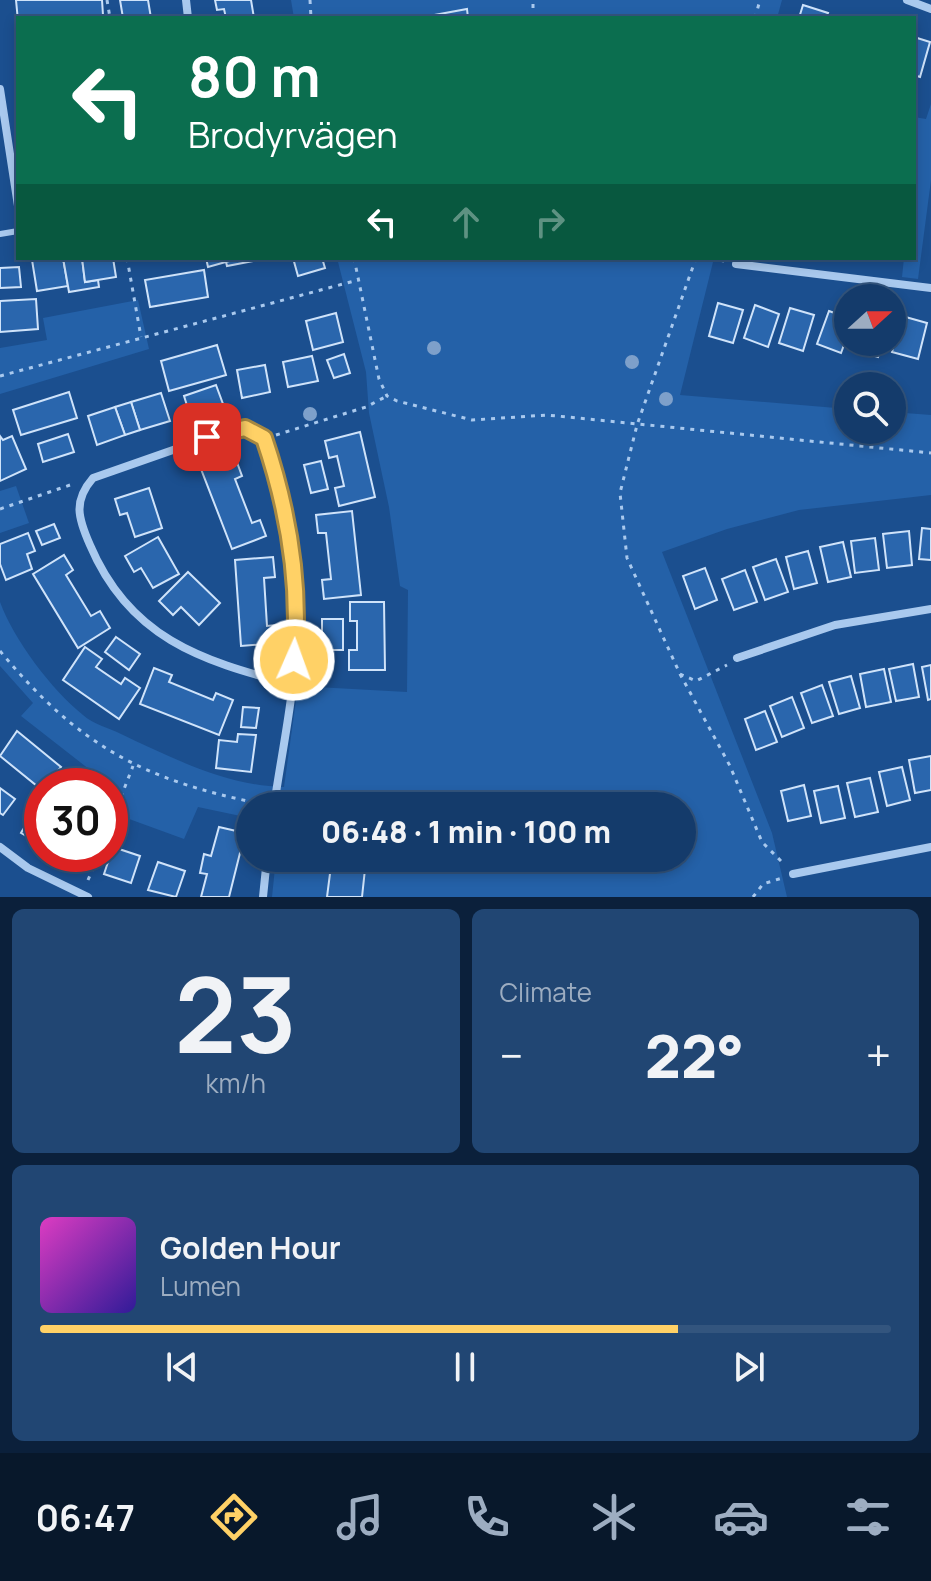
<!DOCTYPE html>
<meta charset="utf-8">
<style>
:root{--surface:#143b6b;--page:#214673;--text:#f1f3f6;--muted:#9dadc1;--line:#33557e;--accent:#ffd166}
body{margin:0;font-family:Manrope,sans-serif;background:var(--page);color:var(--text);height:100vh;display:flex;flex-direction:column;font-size:30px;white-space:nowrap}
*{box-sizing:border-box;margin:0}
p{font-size:26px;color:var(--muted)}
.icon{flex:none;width:44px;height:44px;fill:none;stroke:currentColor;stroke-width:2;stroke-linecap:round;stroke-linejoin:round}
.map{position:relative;height:897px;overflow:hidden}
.sheet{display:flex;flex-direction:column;gap:12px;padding:12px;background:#0b203b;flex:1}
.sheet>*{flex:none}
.hud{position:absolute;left:16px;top:16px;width:900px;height:244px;border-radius:0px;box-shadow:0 4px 12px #0003,0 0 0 2px var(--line);background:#0b6e4f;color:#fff;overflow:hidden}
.needle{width:52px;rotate:69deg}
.tools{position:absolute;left:834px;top:284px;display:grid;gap:16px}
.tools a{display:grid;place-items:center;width:72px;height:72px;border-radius:50%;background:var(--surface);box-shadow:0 4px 12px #0003,0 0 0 2px var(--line);font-size:40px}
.speed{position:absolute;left:24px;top:768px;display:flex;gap:16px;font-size:40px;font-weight:700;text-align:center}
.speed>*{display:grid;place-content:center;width:104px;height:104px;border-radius:50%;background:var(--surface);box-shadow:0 4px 12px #0003,0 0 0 2px var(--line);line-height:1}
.speed .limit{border:12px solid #d22;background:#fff;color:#111}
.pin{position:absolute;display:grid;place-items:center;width:68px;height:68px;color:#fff;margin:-34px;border-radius:16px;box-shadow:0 4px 12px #0006}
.me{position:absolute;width:88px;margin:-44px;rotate:2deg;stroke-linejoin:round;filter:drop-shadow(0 0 6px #0008)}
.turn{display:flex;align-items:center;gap:28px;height:168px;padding:0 40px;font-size:36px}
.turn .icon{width:104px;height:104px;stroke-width:2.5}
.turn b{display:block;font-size:56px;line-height:68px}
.lanes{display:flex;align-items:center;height:76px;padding:0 40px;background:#0003;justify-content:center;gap:40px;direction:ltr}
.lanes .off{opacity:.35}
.big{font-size:60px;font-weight:800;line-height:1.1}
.sheet .widget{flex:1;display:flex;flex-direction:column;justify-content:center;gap:12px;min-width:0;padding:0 28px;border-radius:12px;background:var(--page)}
.sheet .dial{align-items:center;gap:0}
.dial b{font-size:104px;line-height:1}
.song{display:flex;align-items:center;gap:24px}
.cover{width:96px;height:96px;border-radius:12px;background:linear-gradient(135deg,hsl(310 70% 55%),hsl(250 70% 35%))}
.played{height:8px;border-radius:4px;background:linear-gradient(90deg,var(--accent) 75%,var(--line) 75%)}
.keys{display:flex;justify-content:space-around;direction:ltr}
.heat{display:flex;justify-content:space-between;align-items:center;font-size:44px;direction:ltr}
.sheet .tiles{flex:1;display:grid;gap:12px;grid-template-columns:1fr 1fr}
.widget:last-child{grid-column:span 2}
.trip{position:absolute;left:236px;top:792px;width:460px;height:80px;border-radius:40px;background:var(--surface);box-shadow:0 4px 12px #0003,0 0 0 2px var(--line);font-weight:800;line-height:80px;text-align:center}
.tabs{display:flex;height:128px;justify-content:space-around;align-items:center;background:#08182b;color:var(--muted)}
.tabs .icon{width:56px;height:56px}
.tabs .on{color:var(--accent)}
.tabs b{font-size:36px;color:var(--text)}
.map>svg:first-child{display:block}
.green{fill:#2461a8}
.building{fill:#2a66ad;stroke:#cfe3fa;stroke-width:2}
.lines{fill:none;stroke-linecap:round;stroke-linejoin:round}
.path{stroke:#a9c9ee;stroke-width:3;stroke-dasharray:4 6;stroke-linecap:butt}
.service{stroke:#a9c9ee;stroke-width:6}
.minor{stroke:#a9c9ee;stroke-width:8}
.tree{fill:#7ea0ca}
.route-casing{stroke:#a68842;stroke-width:20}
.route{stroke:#ffd166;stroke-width:14}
</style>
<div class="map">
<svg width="931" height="897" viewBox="0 0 931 897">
<rect width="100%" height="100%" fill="#1b4f8f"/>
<g class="green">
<path d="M 291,0 L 782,0 L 777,18 L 468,18 L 466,9 L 418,18 L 294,18 Z"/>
<path d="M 931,104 L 931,180 L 918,279 L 902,277 L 904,258 L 914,258 L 914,117 L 926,119 Z"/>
<path d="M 337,258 L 714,258 L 680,395 L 848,409 L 848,430 L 892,430 L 892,412 L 931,415 L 931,495 L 799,510 L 727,529 L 662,552 L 772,833 L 787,897 L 272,897 L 276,858 L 682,858 L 682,806 L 250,806 L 250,818 L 198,807 L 184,839 L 110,812 L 110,786 L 85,786 L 94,773 L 21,716 L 33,703 L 0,666 L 0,602 C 14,640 51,689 83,715 C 93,724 109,728 121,734 C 172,758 227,786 284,787 L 298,686 L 407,692 L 408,590 L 400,586 L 389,507 L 369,413 L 366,372 Z"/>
<path d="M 138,300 L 149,349 L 0,394 L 0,348 L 47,340 L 43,318 Z"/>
<path d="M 16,486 L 29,523 L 0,533 L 0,491 Z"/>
</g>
<g class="building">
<path d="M 16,0 L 102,0 L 103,15 L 18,18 L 18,21 Z"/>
<path d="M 120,0 L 148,0 L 151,18 L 123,18 Z"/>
<path d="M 215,0 L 251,0 L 254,18 L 226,18 L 224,9 L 217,10 Z"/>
<path d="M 803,5 L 828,13 L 826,18 L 799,18 Z"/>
<path d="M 467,9 L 468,18 L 418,18 Z"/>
<path d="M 914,37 L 930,42 L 920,77 L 914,75 Z"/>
<path d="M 63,258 L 68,286 L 37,291 L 32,260 Z"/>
<path d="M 63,258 L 82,258 L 85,282 L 98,280 L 99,287 L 69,292 Z"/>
<path d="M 82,258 L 113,258 L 116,277 L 85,282 Z"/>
<path d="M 206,258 L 240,258 L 208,267 Z"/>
<path d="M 240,258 L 259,258 L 259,260 L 227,266 L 226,262 Z"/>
<path d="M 293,258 L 322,258 L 325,268 L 298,276 Z"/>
<path d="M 19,267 L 21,287 L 0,288 L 0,268 Z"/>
<path d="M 204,270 L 208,297 L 150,307 L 145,280 Z"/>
<path d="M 36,299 L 38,329 L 0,332 L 0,301 Z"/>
<path d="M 718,303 L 743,310 L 733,343 L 709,336 Z"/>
<path d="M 755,305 L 779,314 L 768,347 L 744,338 Z"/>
<path d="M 790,308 L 814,315 L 803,351 L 779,343 Z"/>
<path d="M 829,311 L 848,318 L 848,334 L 841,353 L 817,344 Z"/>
<path d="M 336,313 L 343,342 L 313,350 L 306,321 Z"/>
<path d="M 902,316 L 927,323 L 918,359 L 892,352 Z"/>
<path d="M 857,342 L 883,342 L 878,357 L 855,350 Z"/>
<path d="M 217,345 L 226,375 L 169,391 L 161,361 Z"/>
<path d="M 344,354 L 350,373 L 334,378 L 327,360 Z"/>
<path d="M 312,356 L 318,381 L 288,387 L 283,362 Z"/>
<path d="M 265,365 L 270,392 L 242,398 L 237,370 Z"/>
<path d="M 216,385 L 223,404 L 190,415 L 184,396 Z"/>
<path d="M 69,392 L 77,418 L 21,435 L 13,410 Z"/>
<path d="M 161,393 L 170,421 L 140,430 L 131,402 Z"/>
<path d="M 131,402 L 140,430 L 125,435 L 115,407 Z"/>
<path d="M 115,407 L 125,435 L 97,445 L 88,416 Z"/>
<path d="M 360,432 L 375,497 L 339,506 L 335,488 L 344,486 L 337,456 L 329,458 L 325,441 Z"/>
<path d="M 68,434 L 74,452 L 43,462 L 38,444 Z"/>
<path d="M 0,436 L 3,440 L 12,436 L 26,469 L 0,481 Z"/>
<path d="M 235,457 L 242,476 L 235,479 L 252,523 L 260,520 L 266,536 L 232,549 L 201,469 Z"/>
<path d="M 321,461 L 328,489 L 311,493 L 304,465 Z"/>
<path d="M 149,488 L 162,528 L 135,537 L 127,513 L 120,515 L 115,499 Z"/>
<path d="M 352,511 L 361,595 L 324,599 L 322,580 L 331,579 L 326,533 L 318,533 L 316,515 Z"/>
<path d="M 54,524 L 60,538 L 42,545 L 36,531 Z"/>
<path d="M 922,528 L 931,529 L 931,560 L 919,559 Z"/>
<path d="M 909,531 L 912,565 L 887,568 L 883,534 Z"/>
<path d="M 28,533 L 35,551 L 27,554 L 32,569 L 6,580 L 0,564 L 0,544 Z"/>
<path d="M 158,537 L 179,574 L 153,588 L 141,568 L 134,572 L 125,556 Z"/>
<path d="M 875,538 L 879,570 L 855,573 L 851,541 Z"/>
<path d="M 843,542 L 851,577 L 828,582 L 820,547 Z"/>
<path d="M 808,551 L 817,583 L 794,589 L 786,557 Z"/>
<path d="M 64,555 L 73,570 L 66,575 L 91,616 L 100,611 L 110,628 L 78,648 L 33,574 Z"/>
<path d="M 273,557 L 275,577 L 264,578 L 267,626 L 276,625 L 278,643 L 241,646 L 235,560 Z"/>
<path d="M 776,559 L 788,592 L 765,600 L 753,567 Z"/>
<path d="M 705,568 L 717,600 L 695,609 L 683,576 Z"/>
<path d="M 745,570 L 757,602 L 734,610 L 722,579 Z"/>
<path d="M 188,572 L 220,603 L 199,625 L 181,607 L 173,615 L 159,601 Z"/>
<path d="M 350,602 L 384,602 L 385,670 L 349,670 L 349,650 L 357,650 L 357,621 L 350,621 Z"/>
<rect x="322" y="619" width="21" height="31"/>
<path d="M 116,637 L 140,654 L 129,670 L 105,652 Z"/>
<path d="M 85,647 L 102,659 L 96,667 L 121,684 L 125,678 L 140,688 L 119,719 L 63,680 Z"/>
<path d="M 913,664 L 919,697 L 896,701 L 889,669 Z"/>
<path d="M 931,665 L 931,699 L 928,700 L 922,667 Z"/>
<path d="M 154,668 L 172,675 L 169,682 L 213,700 L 216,693 L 233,700 L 219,735 L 140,704 Z"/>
<path d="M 884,669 L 891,702 L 866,707 L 860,674 Z"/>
<path d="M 851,676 L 860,708 L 839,714 L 829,682 Z"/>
<path d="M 822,685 L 833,716 L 812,723 L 801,693 Z"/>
<path d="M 792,697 L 804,728 L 782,737 L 770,706 Z"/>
<path d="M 243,707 L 259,708 L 256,728 L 241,727 Z"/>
<path d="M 765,711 L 777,742 L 756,750 L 745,719 Z"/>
<path d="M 17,731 L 61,767 L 42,790 L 0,756 Z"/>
<path d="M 238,734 L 256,735 L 251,772 L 216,768 L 219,740 L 237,742 Z"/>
<path d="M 931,756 L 931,790 L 915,793 L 909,760 Z"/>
<path d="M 902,767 L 910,800 L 887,806 L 879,772 Z"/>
<path d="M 870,778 L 878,812 L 855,817 L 847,783 Z"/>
<path d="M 804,785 L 811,816 L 788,821 L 781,791 Z"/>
<path d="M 838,786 L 845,818 L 821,823 L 814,791 Z"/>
<path d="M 0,788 L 15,799 L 3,815 L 0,813 Z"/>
<path d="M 38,804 L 42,806 L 42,845 L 21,833 Z"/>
<path d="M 219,827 L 245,833 L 229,897 L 201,897 L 207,874 L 200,873 L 204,854 L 211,856 Z"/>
<path d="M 113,847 L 140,856 L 131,883 L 104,874 Z"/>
<path d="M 62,854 L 94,854 L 84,870 Z"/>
<path d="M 332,858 L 370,858 L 366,860 L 362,897 L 327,897 Z"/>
<path d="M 158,862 L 185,871 L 176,897 L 148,890 Z"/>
</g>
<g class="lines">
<g class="path">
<path d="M 107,0 L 110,18"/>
<path d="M 310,0 L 311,18"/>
<path d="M 533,18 L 533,0"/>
<path d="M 755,18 L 760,0"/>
<path d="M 127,258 L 141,337"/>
<path d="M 354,258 L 379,379 L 387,396 L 397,401 L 472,420 L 547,415 L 931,453"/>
<path d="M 696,258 L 637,425 L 620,493 L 627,558 L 680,674 L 696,681 L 727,665"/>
<path d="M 712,258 L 724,261"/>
<path d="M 0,376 L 358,280"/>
<path d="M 276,435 L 366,407 L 385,397"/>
<path d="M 0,509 L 70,485"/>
<path d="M 0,651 C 78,745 142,780 262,804"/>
<path d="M 680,674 L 730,766 L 762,842 L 785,865"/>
<path d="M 110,825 L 133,766"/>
<path d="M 88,880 L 99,854"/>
<path d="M 753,897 L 763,884 L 782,878"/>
</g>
<path class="service" d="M 0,234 L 18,231"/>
<g class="minor">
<path d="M 186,0 L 188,18"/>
<path d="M 907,0 L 931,9"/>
<path d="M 0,89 L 18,206"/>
<path d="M 736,264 L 931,288"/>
<path d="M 737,658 L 835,625 L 931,609"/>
<path d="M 274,806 C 282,750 295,693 296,636 C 297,569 285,502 264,438 L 256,431 L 233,429 L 93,478 C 73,501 78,518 90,545 C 129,637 200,661 291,684"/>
<path d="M 0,847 L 28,868 L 88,897"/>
<path d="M 793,874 L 931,847"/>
<path d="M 263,897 L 267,858"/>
</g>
</g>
<g class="tree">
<circle cx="434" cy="348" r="7"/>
<circle cx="632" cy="362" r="7"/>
<circle cx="666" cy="399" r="7"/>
<circle cx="310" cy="414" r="7"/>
</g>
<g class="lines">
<g class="route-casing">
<path id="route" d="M 207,437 L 245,428 L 264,438 C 288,509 301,586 294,660"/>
</g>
<use href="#route" class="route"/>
</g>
</svg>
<div class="tools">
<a><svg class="needle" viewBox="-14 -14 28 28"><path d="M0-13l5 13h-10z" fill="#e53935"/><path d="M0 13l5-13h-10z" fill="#9dadc1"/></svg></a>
<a><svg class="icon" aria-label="search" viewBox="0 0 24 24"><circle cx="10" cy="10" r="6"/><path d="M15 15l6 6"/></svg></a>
</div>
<div class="speed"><div class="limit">30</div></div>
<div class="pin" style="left:207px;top:437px;background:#d93025"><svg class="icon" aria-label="arrive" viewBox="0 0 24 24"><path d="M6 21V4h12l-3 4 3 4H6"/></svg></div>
<svg class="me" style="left:294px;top:660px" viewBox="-20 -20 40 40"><circle r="17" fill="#ffd166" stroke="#fff" stroke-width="3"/><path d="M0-11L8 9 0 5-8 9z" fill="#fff"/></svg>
<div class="trip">06:48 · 1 min · 100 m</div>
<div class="hud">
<div class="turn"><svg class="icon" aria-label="left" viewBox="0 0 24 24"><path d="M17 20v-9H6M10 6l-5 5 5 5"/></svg><div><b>80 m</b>Brodyrvägen</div></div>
<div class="lanes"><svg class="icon" aria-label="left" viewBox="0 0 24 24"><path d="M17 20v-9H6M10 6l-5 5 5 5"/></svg><svg class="icon off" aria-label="ahead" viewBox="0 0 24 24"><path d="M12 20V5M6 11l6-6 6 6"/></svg><svg class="icon off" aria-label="right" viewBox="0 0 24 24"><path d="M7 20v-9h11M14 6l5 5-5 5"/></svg></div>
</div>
</div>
<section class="sheet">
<div class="tiles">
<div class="widget dial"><b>23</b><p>km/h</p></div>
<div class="widget"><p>Climate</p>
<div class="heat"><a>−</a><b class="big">22°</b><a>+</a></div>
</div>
<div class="widget">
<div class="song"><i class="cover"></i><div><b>Golden Hour</b><p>Lumen</p></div></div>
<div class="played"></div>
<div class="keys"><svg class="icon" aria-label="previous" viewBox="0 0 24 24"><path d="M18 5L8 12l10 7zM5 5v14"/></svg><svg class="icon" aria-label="pause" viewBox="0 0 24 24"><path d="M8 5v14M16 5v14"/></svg><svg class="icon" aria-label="next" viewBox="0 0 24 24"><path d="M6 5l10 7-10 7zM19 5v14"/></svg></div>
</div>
</div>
</section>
<nav class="tabs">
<b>06:47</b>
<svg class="icon on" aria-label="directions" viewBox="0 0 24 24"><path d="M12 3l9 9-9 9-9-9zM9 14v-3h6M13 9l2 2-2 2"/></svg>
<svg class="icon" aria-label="music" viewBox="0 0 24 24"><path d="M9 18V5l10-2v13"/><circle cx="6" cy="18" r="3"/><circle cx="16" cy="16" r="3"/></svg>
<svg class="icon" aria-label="phone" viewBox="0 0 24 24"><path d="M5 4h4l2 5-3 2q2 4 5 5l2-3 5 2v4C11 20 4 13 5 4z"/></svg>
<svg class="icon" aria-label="climate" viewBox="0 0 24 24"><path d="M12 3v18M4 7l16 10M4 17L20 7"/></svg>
<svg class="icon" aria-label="car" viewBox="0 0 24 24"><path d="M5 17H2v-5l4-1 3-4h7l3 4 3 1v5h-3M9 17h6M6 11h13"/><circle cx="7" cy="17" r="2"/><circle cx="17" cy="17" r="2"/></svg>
<svg class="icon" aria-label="filters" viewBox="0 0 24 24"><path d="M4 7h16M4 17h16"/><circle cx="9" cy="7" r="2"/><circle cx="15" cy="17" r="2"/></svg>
</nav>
